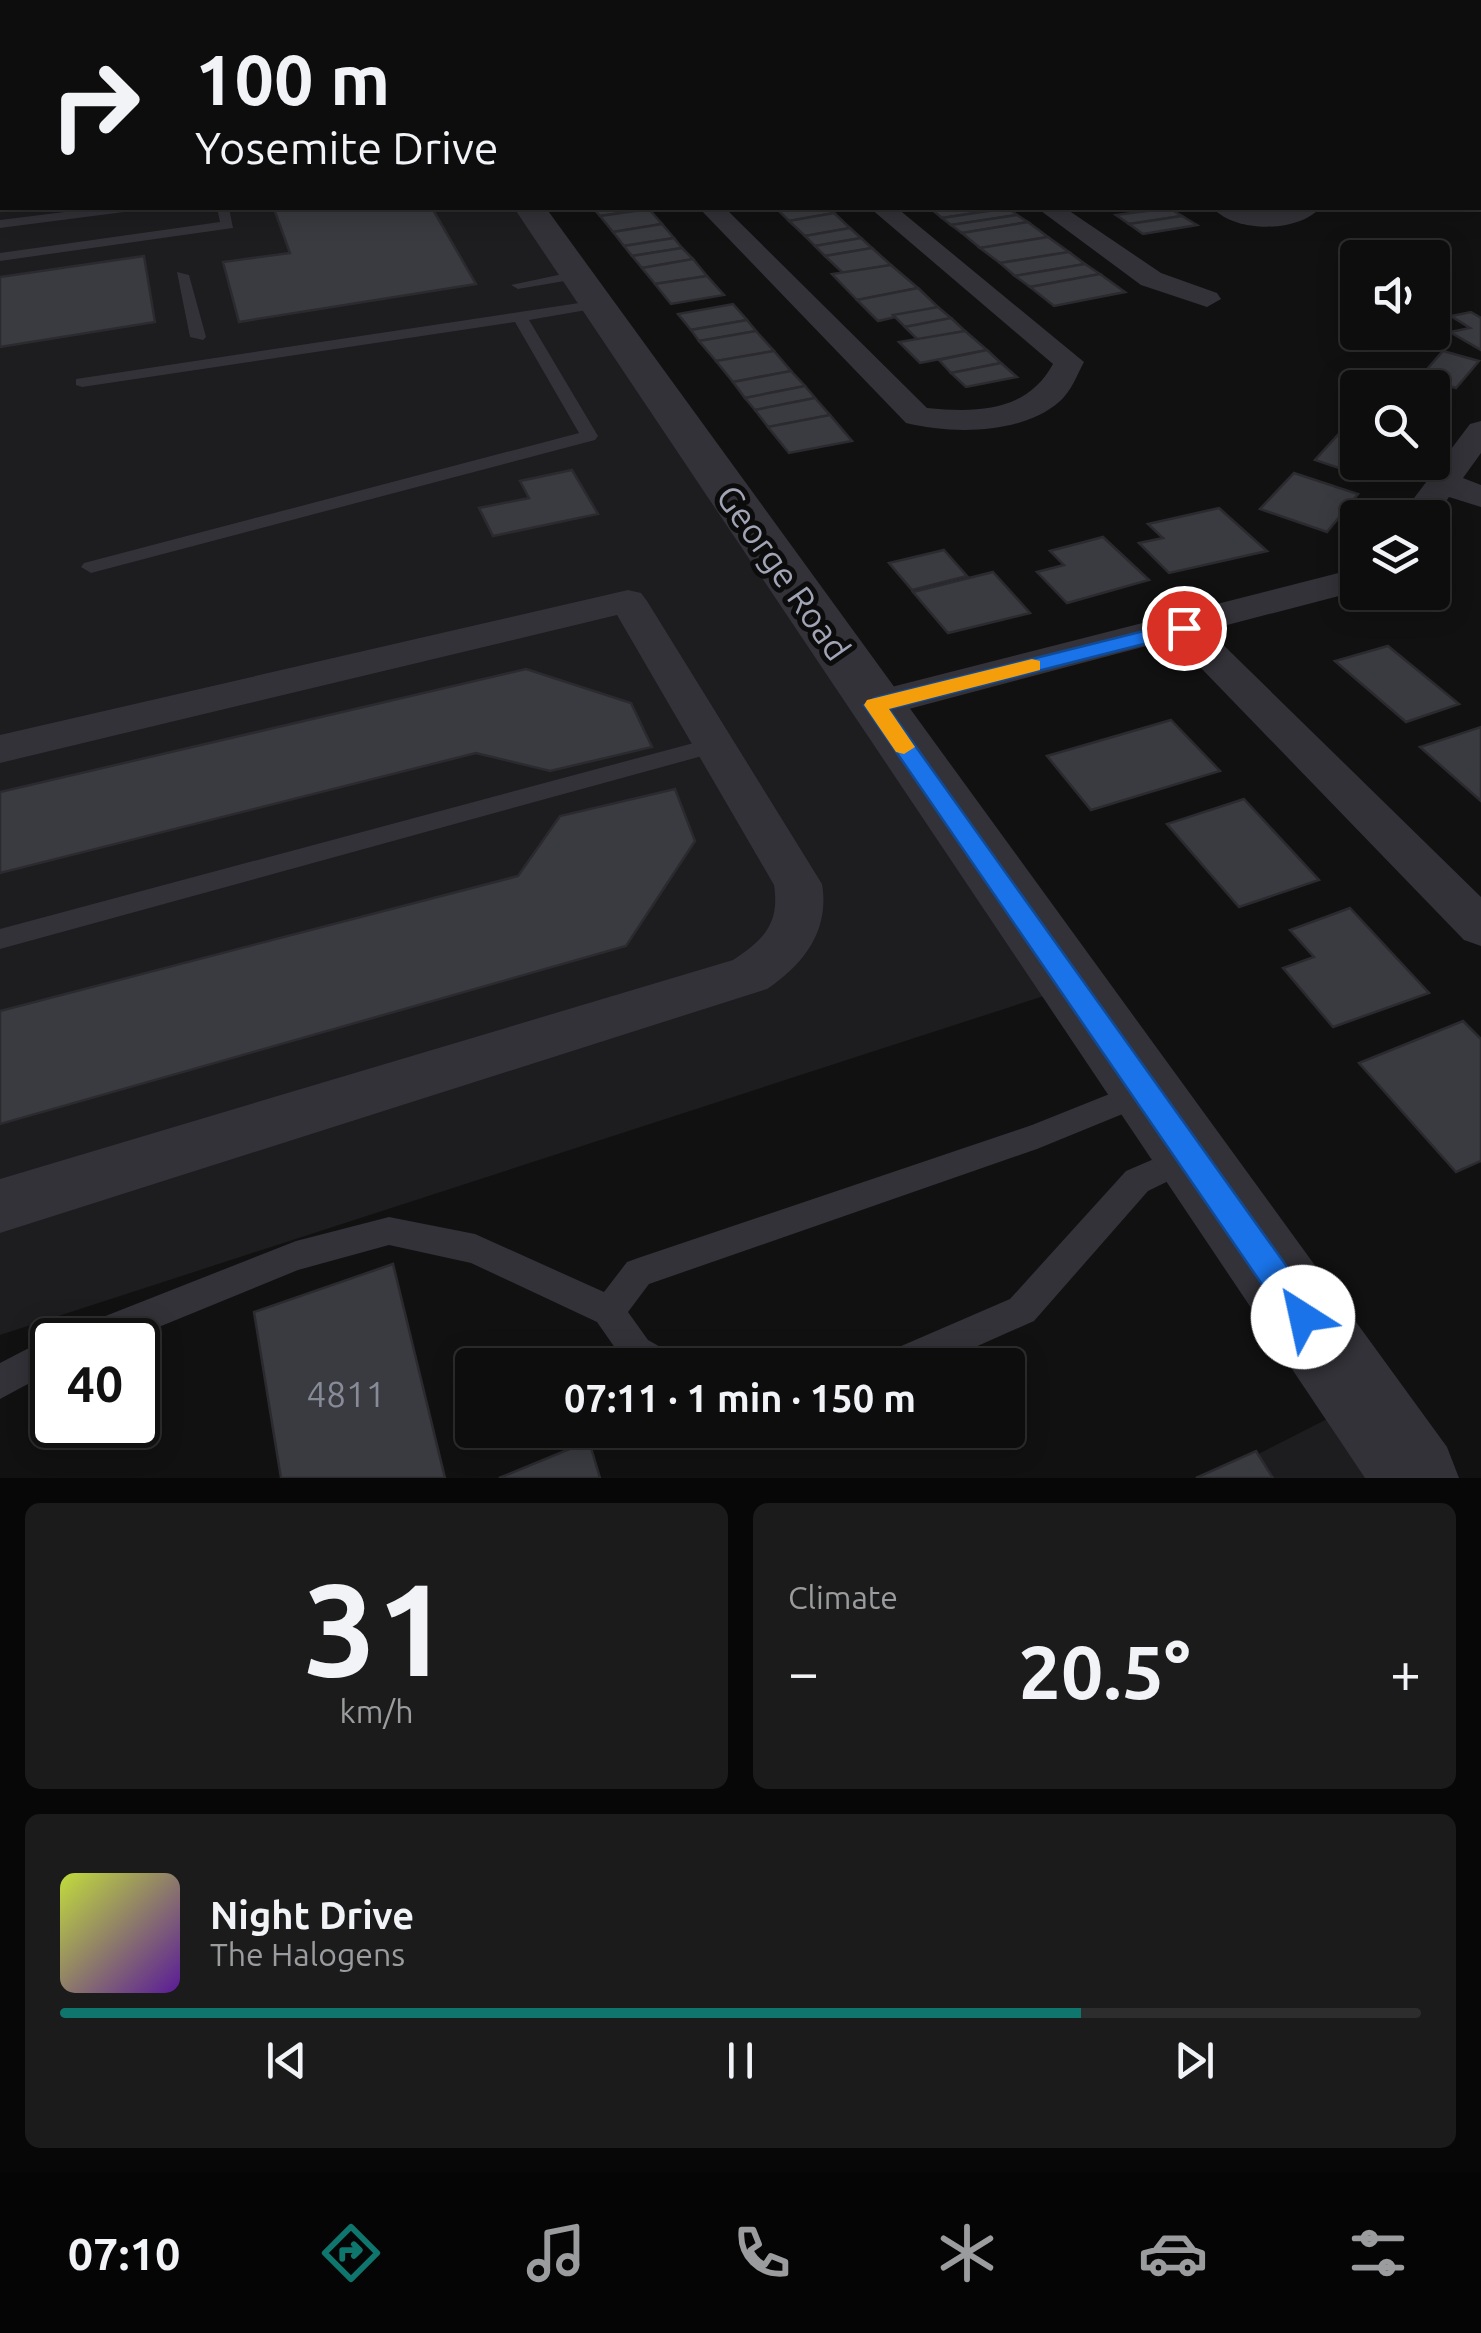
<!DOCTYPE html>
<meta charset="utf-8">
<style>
:root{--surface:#0d0d0e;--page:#1b1b1c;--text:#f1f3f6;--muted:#9a9c9e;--line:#2d2d2e;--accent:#0f766e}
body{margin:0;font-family:Ubuntu,sans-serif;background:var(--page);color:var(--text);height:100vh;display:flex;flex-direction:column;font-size:38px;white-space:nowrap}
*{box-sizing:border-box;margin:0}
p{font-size:32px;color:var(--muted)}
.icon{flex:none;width:55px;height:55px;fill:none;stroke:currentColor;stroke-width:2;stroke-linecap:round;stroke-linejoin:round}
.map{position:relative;height:1478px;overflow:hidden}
.details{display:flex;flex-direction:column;gap:25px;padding:25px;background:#070708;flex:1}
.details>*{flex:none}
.top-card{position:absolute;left:0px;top:0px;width:1482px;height:210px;box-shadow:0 5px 25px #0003,0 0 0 2px var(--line);background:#0d0d0e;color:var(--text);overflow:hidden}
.buttons{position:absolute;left:1340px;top:240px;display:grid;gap:20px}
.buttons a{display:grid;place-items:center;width:110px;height:110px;border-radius:10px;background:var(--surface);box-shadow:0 5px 25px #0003,0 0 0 2px var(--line);font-size:50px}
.speed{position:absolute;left:30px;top:1318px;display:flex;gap:20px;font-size:50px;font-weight:700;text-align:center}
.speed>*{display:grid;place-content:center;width:130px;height:130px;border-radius:50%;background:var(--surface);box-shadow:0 5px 25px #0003,0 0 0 2px var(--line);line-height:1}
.speed .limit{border:5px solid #111;border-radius:15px;background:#fff;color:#111}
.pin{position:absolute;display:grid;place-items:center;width:85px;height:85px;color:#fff;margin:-42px;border:5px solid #fff;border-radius:50%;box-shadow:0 2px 10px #0007}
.me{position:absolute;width:110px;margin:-55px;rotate:325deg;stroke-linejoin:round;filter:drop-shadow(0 0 8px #0008)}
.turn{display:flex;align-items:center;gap:35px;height:210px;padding:0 30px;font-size:45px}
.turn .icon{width:130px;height:130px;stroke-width:2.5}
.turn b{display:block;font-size:70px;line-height:85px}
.big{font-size:75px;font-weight:600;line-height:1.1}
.details .tile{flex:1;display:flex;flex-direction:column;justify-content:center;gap:15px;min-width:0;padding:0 35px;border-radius:15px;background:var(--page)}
.details .dial{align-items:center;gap:0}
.dial b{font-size:130px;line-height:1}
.song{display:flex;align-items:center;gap:30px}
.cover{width:120px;height:120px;border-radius:15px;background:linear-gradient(135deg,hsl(70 70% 55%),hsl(270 70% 35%))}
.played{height:10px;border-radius:5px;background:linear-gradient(90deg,var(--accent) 75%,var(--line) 75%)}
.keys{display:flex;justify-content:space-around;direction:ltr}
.heat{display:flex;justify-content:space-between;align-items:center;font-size:55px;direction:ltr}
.details .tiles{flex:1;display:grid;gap:25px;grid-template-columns:1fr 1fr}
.tile:last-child{grid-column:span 2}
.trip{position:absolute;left:455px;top:1348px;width:570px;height:100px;border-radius:10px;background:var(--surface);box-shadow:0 5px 25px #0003,0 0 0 2px var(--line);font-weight:600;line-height:100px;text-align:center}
.menu{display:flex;height:160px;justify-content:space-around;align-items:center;background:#050506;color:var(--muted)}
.menu .icon{width:70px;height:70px}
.menu .selected{color:var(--accent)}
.menu b{font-size:45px;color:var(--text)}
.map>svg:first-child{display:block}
.built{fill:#1d1d1f}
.building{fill:#3a3b40;stroke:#2b2b2f;stroke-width:2.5}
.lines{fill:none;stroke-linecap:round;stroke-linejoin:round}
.service{fill:#323238;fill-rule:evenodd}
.minor{fill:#323238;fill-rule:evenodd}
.tertiary{fill:#323238;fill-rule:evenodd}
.route{fill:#1a73e8;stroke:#114b97;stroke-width:2.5}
.slow{fill:#f59e0b}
.labels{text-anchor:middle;stroke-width:10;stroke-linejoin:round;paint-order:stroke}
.street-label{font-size:35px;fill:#a1a4b4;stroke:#0c0c0d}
.near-number-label{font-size:35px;fill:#878a97}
</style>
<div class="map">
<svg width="1481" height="1478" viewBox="0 0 1481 1478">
<rect width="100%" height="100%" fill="#111112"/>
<g class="built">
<path d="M 0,0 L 369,0 L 2,2 L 2,208 L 515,208 L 1047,995 L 0,1335 Z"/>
<path d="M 1333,1416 L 1375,1478 L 1211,1478 Z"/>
</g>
<g class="building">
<path d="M 432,208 L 476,284 L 239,322 L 223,262 L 290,253 L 274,209 Z"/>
<path d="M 593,208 L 647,208 L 649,209 L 600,216 Z"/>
<path d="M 776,208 L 827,208 L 834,213 L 789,221 Z"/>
<path d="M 940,208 L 1008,208 L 942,218 L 931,209 Z"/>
<path d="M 1008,208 L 1017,215 L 951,225 L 942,218 Z"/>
<path d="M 1169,208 L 1182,216 L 1129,224 L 1116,215 Z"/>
<path d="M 649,209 L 662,224 L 613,232 L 600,216 Z"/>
<path d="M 834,213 L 850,228 L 805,236 L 789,221 Z"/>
<path d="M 1017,215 L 1028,222 L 962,233 L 951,225 Z"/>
<path d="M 1182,216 L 1197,225 L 1143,234 L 1129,224 Z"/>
<path d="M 1028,222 L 1048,237 L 980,248 L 962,233 Z"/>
<path d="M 662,224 L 674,238 L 624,246 L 613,232 Z"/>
<path d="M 850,228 L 861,238 L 815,246 L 805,236 Z"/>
<path d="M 1048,237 L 1069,252 L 1000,263 L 980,248 Z"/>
<path d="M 674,238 L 682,248 L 632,256 L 624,246 Z"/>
<path d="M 861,238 L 872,248 L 825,256 L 815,246 Z"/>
<path d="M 682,248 L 693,259 L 642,268 L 632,256 Z"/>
<path d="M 872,248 L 891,265 L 843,273 L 825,256 Z"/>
<path d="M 1069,252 L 1085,264 L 1015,276 L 1000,263 Z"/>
<path d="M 144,256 L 155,322 L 0,347 L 0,277 Z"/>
<path d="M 693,259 L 707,276 L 655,284 L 642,268 Z"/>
<path d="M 1085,264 L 1100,274 L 1030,287 L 1015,276 Z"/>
<path d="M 891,265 L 918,288 L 857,300 L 832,274 Z"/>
<path d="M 1100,274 L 1125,292 L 1054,306 L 1030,287 Z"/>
<path d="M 707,276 L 724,295 L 671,304 L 655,284 Z"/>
<path d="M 918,288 L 938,307 L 878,321 L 857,300 Z"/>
<path d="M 733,304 L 747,320 L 691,330 L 678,314 Z"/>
<path d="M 938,307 L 951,318 L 905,327 L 893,315 Z"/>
<path d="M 1471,312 L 1481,318 L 1481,350 L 1450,332 L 1470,328 L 1451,316 Z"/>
<path d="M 951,318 L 965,331 L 918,340 L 905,327 Z"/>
<path d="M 747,320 L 756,331 L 699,341 L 691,330 Z"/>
<path d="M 756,331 L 774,351 L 716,361 L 699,341 Z"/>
<path d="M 965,331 L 987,350 L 920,363 L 899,342 Z"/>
<path d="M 987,350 L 1001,363 L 951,373 L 939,360 Z"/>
<path d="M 774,351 L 791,371 L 733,382 L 716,361 Z"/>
<path d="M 1443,351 L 1479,361 L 1456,388 L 1420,377 Z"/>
<path d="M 1001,363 L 1017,377 L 966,387 L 951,373 Z"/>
<path d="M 791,371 L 805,386 L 745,398 L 733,382 Z"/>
<path d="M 805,386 L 815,398 L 755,410 L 745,398 Z"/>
<path d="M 815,398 L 830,415 L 768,427 L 755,410 Z"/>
<path d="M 830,415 L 852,441 L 789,453 L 768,427 Z"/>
<path d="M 1346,426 L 1358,430 L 1358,462 L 1386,462 L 1372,479 L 1315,460 Z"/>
<path d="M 572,470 L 598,514 L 493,536 L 479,508 L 529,498 L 520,481 Z"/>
<path d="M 1294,473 L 1358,494 L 1327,532 L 1260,509 Z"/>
<path d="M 1219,508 L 1267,551 L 1169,573 L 1139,543 L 1163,538 L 1148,524 Z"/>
<path d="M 1103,537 L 1149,580 L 1067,603 L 1037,572 L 1064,565 L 1050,551 Z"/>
<path d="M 944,550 L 967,576 L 912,590 L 889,563 Z"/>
<path d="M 993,572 L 1030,613 L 948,633 L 913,592 Z"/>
<path d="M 1388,646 L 1459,704 L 1406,722 L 1335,661 Z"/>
<path d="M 526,669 L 631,703 L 652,747 L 550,771 L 476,753 L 0,873 L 0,792 Z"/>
<path d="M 1171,720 L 1220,771 L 1091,810 L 1047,756 Z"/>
<path d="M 1481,727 L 1481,801 L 1420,747 Z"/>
<path d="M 675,789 L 695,841 L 626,946 L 0,1124 L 0,1011 L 518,876 L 560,816 Z"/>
<path d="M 1244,799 L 1319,880 L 1239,907 L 1167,824 Z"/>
<path d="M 1350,908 L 1429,993 L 1333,1027 L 1283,968 L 1314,957 L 1290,930 Z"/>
<path d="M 1463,1021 L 1481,1039 L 1481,1161 L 1456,1172 L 1359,1063 Z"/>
<path d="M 393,1264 L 445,1478 L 281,1478 L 254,1312 Z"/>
<path d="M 589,1441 L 600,1478 L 499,1478 Z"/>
<path d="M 1256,1451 L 1273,1478 L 1196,1478 Z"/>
</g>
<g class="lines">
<g class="service">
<path d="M 2,7 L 2,13 L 0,14 L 0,8 Z"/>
<rect x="0" y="37" width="2" height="6"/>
<path d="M 97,208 L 131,208 L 124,212 L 0,228 L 0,220 Z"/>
<path d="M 217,208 L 229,208 L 233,228 L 0,261 L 0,253 L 220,222 Z"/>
<path d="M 577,271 L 582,272 L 582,278 L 518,289 L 511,285 Z"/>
<path d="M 177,272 L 189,275 L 206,337 L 203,340 L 190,337 Z"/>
<path d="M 599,300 L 604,301 L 604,307 L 529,320 L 598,436 L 595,440 L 91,573 L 81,567 L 84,563 L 579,433 L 515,322 L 82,387 L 76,385 L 76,379 Z"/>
<path d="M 716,737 L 724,740 L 727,745 L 724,750 L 0,949 L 0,929 Z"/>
<path d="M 1142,1081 L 1152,1084 L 1156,1093 L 1152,1102 L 1037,1149 L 649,1284 L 628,1312 L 648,1340 L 671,1353 L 676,1365 L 627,1365 L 597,1322 L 471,1263 L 389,1245 L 298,1270 L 127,1340 L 70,1340 L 75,1328 L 296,1241 L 389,1217 L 475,1234 L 604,1292 L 627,1262 L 638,1258 L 1032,1125 Z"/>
<path d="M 1184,1146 L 1195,1150 L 1199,1159 L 1195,1168 L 1148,1191 L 1034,1321 L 935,1365 L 880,1365 L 885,1353 L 1010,1299 L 1126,1171 Z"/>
<path d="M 52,1336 L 61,1340 L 52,1340 L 52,1371 L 0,1399 L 0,1363 Z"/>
</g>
<g class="minor">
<path d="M 616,0 L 636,0 L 637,2 L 618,2 Z"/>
<path d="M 858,0 L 880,0 L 881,2 L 860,2 Z"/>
<path d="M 1099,0 L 1122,0 L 1123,2 L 1101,2 Z"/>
<path d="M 699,208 L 725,208 L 927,408 C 977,413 1027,412 1053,364 L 870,208 L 897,208 L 1084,362 C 1077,375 1071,392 1059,402 C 1021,435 951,434 906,423 Z"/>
<path d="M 1037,208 L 1065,208 L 1161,273 L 1217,293 L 1221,299 L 1207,307 L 1141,285 Z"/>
<path d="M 1213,208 L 1320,208 C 1298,233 1235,233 1213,208 Z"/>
<path d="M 1481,421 L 1481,453 L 1463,478 L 1481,485 L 1481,507 L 1449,497 L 1432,520 L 1399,518 L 1470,424 Z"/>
<path d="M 1358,568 L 1358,591 L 1208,630 L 1481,897 L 1481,946 L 1464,940 L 1173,639 L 875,718 L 860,715 L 854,705 L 860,695 Z"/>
<path d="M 628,590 L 641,593 L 647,601 L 822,884 C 830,930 804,964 767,989 L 0,1233 L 0,1179 L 733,960 C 764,940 780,923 774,885 L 617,615 L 0,763 L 0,735 Z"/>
</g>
<g class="tertiary">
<path d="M 368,0 L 392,0 L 393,2 L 370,2 Z"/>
<path d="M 514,208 L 546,208 L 1447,1447 L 1459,1478 L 1365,1478 Z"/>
</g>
</g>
<path class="route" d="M 1184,621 L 1191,623 L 1191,632 L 889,709 L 1315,1306 L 1320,1317 L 1315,1328 L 1303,1333 L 1292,1328 L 864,705 L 875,698 Z"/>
<path class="slow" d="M 1032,659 L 1040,661 L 1040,670 L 889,709 L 915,747 L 904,754 L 896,752 L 864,705 L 867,700 Z"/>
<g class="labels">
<g class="street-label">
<text transform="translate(783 573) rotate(55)" y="12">George Road</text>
</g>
<g class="near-number-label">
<text x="346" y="1407">4811</text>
</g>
</g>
</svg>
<div class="buttons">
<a><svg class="icon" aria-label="sound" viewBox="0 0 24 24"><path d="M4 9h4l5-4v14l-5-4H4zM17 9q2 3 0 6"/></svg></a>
<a><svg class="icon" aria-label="search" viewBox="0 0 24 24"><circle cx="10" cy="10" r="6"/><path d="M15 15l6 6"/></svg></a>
<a><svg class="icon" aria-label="layers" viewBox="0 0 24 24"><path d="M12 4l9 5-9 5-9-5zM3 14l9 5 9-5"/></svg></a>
</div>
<div class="speed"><div class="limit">40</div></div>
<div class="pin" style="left:1184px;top:628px;background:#d93025"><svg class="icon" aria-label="arrive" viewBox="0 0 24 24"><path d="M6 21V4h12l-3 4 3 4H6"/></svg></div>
<svg class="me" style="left:1303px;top:1317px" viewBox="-20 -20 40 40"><circle r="19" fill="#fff"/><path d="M0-13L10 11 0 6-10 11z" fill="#1a73e8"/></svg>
<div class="trip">07:11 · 1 min · 150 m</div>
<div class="top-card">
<div class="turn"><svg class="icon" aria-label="right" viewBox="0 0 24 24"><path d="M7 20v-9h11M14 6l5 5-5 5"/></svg><div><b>100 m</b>Yosemite Drive</div></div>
</div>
</div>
<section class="details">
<div class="tiles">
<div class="tile dial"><b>31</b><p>km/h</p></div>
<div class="tile"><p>Climate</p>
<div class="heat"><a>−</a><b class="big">20.5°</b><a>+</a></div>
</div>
<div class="tile">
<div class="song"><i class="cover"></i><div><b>Night Drive</b><p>The Halogens</p></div></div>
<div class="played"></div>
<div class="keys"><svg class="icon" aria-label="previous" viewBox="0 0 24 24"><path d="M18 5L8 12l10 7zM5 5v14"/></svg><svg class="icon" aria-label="pause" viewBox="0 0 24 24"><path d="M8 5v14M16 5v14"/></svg><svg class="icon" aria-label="next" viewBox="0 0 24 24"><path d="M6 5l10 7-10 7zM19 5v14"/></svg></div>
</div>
</div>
</section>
<nav class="menu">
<b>07:10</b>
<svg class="icon selected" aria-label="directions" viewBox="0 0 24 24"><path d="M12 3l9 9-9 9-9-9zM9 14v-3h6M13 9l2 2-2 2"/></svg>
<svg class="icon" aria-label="music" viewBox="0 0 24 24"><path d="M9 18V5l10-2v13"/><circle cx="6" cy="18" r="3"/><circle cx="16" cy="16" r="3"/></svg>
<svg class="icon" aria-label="phone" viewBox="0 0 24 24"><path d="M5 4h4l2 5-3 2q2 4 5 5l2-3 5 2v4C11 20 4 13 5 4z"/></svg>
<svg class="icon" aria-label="climate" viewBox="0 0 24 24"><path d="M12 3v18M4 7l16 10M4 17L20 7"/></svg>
<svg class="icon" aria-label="car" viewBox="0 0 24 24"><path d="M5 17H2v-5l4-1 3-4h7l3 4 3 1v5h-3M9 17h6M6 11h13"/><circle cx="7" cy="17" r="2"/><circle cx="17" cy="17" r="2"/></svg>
<svg class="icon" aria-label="filters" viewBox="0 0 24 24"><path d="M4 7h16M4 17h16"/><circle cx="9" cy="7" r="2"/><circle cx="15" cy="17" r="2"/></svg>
</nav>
